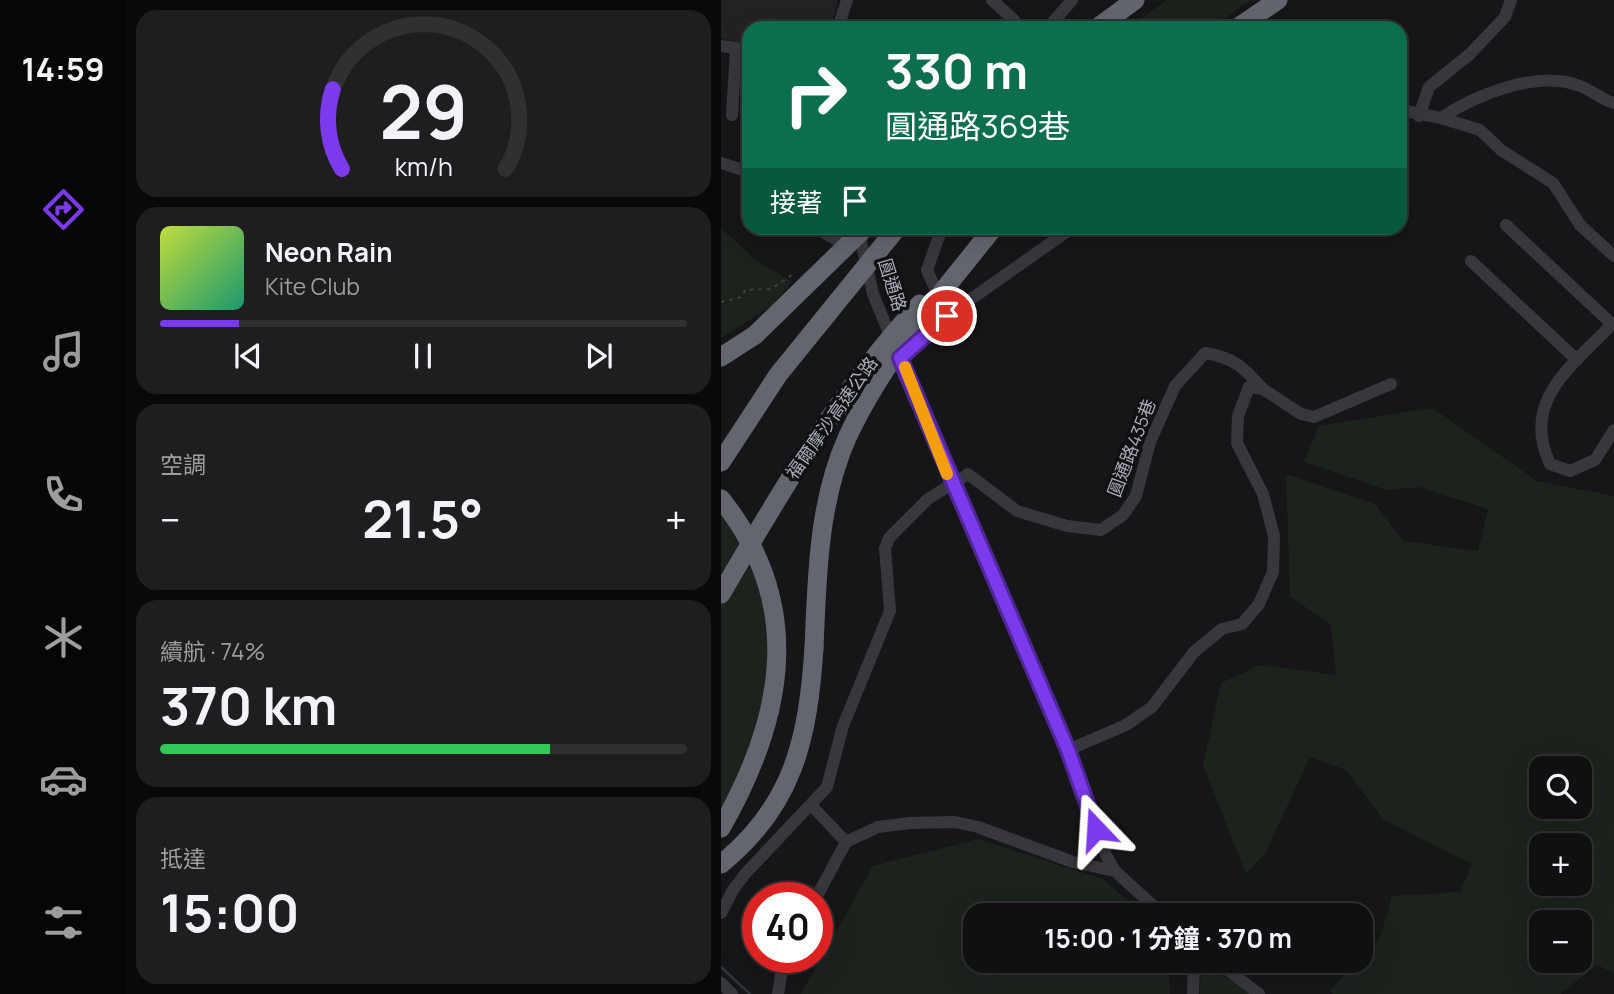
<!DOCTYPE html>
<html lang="zh-TW">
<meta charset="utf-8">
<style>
:root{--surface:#101012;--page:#1e1e20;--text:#f1f3f6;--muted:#9c9d9f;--line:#303032;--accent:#7c3aed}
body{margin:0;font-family:Manrope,"Noto Sans TC",sans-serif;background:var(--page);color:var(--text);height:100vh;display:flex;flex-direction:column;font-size:26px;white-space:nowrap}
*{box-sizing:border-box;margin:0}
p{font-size:23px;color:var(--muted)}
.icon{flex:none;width:38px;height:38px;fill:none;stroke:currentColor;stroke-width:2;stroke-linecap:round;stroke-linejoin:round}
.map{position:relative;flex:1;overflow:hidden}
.drawer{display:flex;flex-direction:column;gap:10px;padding:10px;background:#09090a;width:595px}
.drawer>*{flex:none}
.hud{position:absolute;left:21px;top:21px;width:665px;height:214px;border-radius:21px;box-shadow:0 7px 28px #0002,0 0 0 2px var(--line);background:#0b6e4f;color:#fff;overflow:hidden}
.fabs{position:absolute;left:808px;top:756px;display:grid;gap:14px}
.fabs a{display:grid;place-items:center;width:63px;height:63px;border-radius:14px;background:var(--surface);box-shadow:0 7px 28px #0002,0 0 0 2px var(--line);font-size:35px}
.speed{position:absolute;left:21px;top:882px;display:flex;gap:14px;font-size:35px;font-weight:700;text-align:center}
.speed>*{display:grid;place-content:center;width:91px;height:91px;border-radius:50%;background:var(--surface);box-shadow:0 7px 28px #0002,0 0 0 2px var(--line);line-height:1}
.speed .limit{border:10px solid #d22;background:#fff;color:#111}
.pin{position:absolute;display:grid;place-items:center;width:60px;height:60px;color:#fff;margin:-30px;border:4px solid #fff;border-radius:50%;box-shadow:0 2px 7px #0007}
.me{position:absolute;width:77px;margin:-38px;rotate:340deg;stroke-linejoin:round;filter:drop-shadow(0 0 5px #0008)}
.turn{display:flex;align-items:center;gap:24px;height:147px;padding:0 28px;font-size:32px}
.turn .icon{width:91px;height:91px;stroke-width:2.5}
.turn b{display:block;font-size:49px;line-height:60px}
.then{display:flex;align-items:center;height:66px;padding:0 28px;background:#0003;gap:14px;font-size:26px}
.big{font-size:52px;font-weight:700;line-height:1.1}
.drawer .widget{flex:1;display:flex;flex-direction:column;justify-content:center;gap:10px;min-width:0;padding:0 24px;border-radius:21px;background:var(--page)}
.drawer .dial{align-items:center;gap:0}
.dial svg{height:182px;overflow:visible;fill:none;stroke:var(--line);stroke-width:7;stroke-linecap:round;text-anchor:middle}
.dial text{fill:var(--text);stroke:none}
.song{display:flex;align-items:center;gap:21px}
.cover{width:84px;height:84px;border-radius:10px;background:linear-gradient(135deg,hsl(70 70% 55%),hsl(160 70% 35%))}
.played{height:7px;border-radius:4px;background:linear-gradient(90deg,var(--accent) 15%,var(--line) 15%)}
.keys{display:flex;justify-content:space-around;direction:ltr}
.heat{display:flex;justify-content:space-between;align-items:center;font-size:38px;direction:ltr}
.charge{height:10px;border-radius:5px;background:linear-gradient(90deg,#34c759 74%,var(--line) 0)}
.trip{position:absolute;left:242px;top:903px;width:410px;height:70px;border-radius:21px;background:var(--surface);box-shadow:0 7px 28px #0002,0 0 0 2px var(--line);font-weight:700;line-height:70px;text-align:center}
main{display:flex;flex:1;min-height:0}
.menu{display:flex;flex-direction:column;width:126px;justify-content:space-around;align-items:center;background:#060607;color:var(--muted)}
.menu .icon{width:49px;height:49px}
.menu .on{color:var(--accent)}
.menu b{font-size:32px;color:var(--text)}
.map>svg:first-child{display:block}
.built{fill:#222225}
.green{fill:#1c231d;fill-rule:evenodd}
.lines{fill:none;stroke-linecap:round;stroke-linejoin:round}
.stream{stroke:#2c353c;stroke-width:2.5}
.path{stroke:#3d3f44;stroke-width:2;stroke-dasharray:3.5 5;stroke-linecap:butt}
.minor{stroke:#37383d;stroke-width:12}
.highway{stroke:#63666e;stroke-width:19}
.highway-bridge{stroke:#63666e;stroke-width:19}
.route-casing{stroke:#51269a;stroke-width:18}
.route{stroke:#7c3aed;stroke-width:12}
.slow{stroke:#f59e0b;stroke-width:12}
.labels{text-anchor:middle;stroke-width:7;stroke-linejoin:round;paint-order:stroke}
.street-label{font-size:18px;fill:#a8adb8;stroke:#111113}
</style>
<main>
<nav class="menu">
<b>14:59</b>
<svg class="icon on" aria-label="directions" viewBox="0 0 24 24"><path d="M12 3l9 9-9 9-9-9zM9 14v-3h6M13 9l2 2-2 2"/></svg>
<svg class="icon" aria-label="music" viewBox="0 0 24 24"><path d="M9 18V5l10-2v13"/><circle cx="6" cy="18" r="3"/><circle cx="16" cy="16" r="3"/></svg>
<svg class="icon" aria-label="phone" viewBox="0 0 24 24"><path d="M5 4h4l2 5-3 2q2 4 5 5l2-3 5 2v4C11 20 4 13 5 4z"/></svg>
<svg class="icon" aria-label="climate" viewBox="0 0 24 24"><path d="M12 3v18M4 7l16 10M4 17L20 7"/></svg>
<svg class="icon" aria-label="car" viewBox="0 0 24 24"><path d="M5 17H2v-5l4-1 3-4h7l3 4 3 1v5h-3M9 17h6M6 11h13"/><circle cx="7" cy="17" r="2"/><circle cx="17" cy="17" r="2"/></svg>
<svg class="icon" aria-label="filters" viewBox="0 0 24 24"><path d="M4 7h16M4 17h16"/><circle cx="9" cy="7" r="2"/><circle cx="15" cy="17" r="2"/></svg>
</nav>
<section class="drawer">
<div class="widget dial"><svg viewBox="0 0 100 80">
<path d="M14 69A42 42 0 1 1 86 69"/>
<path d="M14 69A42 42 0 0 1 10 34" stroke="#7c3aed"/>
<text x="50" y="56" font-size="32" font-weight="700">29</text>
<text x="50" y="72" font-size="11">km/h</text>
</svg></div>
<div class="widget">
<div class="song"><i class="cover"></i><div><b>Neon Rain</b><p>Kite Club</p></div></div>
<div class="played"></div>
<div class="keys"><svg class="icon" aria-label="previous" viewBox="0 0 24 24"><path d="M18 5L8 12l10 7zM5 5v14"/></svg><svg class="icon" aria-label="pause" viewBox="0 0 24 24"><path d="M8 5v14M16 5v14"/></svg><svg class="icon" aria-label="next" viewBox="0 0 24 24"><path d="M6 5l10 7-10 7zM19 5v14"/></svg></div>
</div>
<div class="widget"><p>空調</p>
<div class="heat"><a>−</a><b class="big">21.5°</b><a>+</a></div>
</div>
<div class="widget"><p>續航 · 74%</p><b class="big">370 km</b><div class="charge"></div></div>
<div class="widget"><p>抵達</p><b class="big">15:00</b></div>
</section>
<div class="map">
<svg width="893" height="994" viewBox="0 0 893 994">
<rect width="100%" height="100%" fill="#161618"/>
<path class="built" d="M 0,0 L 117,0 L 109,28 L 28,28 L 28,43 L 0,39 Z"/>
<g class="green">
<path d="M 446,0 L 530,0 L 489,28 L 407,28 Z"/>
<path d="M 0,228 L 35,260 L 71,282 L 50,306 L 0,338 Z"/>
<path d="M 711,408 L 816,481 L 893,496 L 893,973 L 876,965 L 839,994 L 612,994 L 609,990 L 659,938 L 671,896 L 739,892 L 751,864 L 662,819 L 625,770 L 589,757 L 545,852 L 525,874 L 482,765 L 500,683 L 539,665 L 615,675 L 610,625 L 569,596 L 565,474 L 654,504 L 682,541 L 757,551 L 767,509 L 698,487 L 666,490 L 583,462 L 598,426 ZM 859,768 L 859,807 L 821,807 L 821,768 ZM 859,845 L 859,884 L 821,884 L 821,845 ZM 859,922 L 859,961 L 821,961 L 821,922 Z"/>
<path d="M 0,507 L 31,552 L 52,651 L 37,732 L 0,813 Z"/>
<path d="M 257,839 L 382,879 L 423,915 L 254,915 L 254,961 L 447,961 L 449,994 L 80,994 L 152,866 Z"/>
<path d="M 480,961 L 482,961 L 528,994 L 479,994 Z"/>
</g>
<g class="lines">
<path class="stream" d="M 0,967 L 29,994"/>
<path class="path" d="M 0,302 L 21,297 L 24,290 L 50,289 L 71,275 L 73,277"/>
<g class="minor">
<path d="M 271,0 L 293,20"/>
<path d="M 117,28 L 126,0"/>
<path d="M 327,28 L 351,0"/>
<path d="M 0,46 L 28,50"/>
<path d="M 679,110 L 720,118 C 754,95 818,69 859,86 C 872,91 879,99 893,103"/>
<path d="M 11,115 L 15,49"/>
<path d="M 698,116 L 708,87 L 749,54 L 784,17 L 790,0"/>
<path d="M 720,118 L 759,130 L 780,150 L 832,183 L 859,225 L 893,256"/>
<path d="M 0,163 L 28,172"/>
<path d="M 785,225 L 891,324 C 852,366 799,400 829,464 L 849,471 L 874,460 L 893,430"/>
<path d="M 95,228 L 116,240 L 133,242"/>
<path d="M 137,228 L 152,294 L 230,484 L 347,750 L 385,855 L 394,871 L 442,915"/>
<path d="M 750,261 L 856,360"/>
<path d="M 220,302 L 206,270 L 221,228"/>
<path d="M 182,355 L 226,316 L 351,228"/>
<path d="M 542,389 L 580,414 L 593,417 L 670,384"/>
<path d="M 90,805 L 125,842"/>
<path d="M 95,898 L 125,842 L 157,827 L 189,823 L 234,822 L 257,827 L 352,862 L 394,871"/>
<path d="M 0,913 L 12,890 L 24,874 L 106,787 L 122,726 L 169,611 L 164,548 L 168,538 L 207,499 L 247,474 L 296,511 L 346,526 L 380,530 L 402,515 L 415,496 L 429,442 L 454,386 L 484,353 C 514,358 522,367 542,389 L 528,387 L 517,416 L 516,443 L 542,494 L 553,536 L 552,572 L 538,604 L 521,624 L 501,629 L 473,652 L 431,707 L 405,725 L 347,750"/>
<path d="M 495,961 L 538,994"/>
<path d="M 0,983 L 11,994"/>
<path d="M 57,994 L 63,957"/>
<path d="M 472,994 L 473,961"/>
</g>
<g class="highway">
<path d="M 376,28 L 414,0"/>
<path d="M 516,28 L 557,0"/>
<path d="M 0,357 L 34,335"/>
<path d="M 0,499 C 85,605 63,718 0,828"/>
<path d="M 0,864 C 73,805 87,738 93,648"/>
</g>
<g class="highway-bridge">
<path d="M 34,335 L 144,228"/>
<path d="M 0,462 L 57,375 L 176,228"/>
<path d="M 0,594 C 59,493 118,391 199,304"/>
<path d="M 93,648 C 96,578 97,503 126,438 C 161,362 218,296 270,231"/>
</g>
</g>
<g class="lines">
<g class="route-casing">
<path id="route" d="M 226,316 L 179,358 L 347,750 L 375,829"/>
</g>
<use href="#route" class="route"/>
<path class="slow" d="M 184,367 L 226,474"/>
</g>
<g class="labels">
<g class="street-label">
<text transform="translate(171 285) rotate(73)" y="6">圓通路</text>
<text transform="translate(111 418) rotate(-55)" y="6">福爾摩沙高速公路</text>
<text transform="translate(411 448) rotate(-69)" y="6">圓通路435巷</text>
</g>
</g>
</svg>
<div class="fabs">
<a><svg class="icon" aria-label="search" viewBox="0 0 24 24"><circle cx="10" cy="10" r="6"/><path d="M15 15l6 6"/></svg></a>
<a>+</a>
<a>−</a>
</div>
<div class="speed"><div class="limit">40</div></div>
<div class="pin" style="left:226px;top:316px;background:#d93025"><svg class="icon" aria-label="arrive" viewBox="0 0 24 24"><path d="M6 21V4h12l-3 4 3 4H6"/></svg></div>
<svg class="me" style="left:375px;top:829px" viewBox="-20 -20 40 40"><path d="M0-17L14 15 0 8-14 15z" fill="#7c3aed" stroke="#fff" stroke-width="4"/></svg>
<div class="trip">15:00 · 1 分鐘 · 370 m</div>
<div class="hud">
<div class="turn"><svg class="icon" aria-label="right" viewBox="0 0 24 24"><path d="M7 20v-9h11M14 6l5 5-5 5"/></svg><div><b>330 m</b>圓通路369巷</div></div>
<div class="then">接著<svg class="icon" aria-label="arrive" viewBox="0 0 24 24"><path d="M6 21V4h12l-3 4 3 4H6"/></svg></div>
</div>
</div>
</main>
